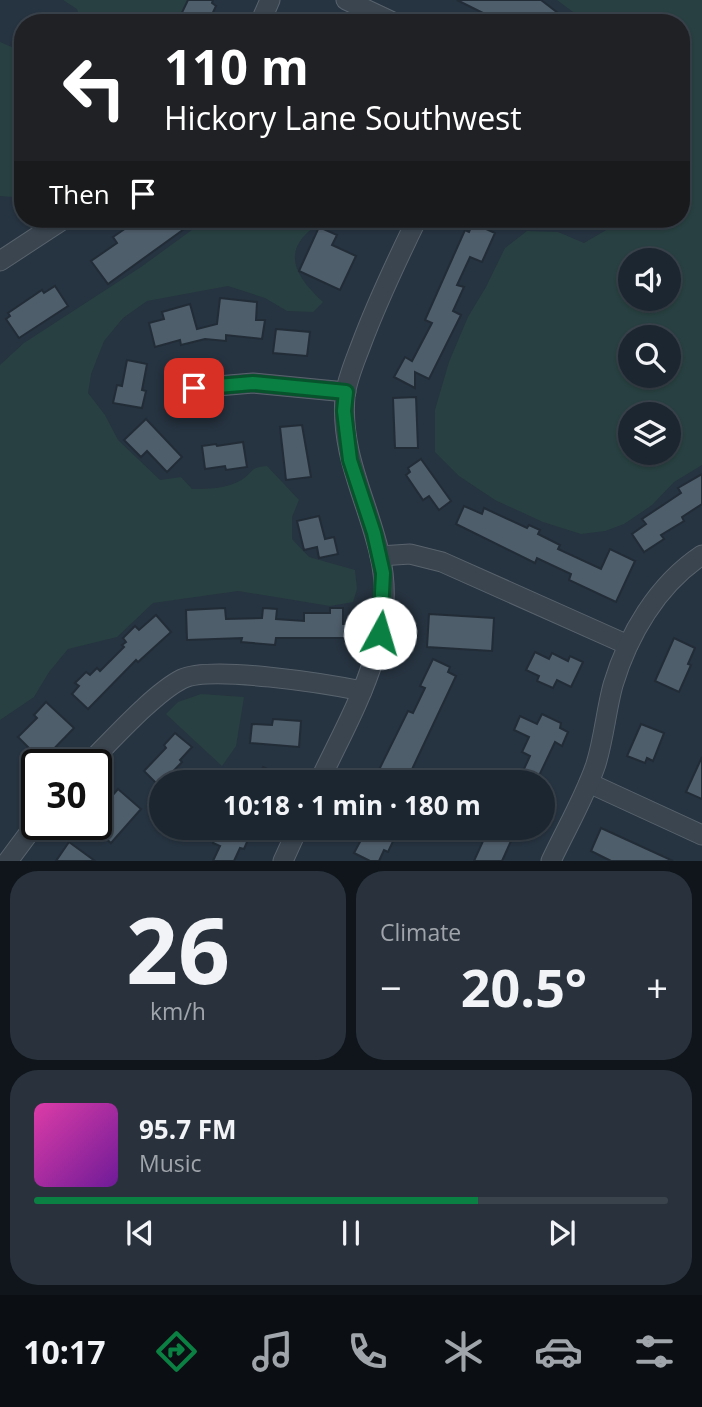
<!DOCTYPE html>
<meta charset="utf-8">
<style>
:root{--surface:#1c2630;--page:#29323c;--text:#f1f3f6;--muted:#a0a5ab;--line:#3a434c;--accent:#0b8043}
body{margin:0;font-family:"Open Sans",sans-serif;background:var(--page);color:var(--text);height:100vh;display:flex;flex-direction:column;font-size:26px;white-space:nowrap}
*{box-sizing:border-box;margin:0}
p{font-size:23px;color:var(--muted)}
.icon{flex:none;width:38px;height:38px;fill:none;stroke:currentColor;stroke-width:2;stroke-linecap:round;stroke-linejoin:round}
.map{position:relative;height:861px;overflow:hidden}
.details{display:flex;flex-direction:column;gap:10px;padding:10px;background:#0f151a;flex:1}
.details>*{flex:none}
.banner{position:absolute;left:14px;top:14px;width:676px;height:214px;border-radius:28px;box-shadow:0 2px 5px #0004,0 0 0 2px var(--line);background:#202124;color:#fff;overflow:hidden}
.controls{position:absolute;left:618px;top:248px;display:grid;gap:14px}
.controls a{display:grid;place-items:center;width:63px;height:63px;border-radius:50%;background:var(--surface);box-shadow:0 2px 5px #0004,0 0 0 2px var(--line);font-size:35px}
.speed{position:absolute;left:21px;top:749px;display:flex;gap:14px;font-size:35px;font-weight:700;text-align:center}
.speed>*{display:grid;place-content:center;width:91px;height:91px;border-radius:50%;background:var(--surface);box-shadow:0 2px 5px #0004,0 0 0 2px var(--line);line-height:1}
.speed .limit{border:4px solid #111;border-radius:10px;background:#fff;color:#111}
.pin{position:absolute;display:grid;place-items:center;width:60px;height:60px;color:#fff;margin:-30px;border-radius:14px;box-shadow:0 4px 10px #0006}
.me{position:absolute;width:77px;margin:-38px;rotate:6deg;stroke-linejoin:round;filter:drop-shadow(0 0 5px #0008)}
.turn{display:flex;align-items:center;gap:24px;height:147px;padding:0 35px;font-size:32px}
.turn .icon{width:91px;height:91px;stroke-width:2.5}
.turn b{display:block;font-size:49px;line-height:60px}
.then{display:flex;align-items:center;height:66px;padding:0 35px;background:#0003;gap:14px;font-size:26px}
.big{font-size:52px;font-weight:700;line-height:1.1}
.details .widget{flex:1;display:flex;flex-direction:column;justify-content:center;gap:10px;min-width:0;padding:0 24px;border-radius:28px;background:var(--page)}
.details .dial{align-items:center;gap:0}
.dial b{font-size:91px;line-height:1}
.song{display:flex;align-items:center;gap:21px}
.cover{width:84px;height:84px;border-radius:10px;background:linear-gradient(135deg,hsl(320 70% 55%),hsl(280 70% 35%))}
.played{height:7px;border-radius:4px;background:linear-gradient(90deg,var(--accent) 70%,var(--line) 70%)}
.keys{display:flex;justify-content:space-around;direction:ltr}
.heat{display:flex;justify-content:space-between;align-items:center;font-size:38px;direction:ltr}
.details .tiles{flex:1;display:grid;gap:10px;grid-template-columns:1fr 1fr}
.widget:last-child{grid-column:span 2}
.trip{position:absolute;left:149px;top:770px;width:406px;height:70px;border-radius:35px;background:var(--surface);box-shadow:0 2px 5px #0004,0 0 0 2px var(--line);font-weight:700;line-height:70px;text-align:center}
.tabs{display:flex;height:112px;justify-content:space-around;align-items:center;background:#0b0f13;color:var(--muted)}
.tabs .icon{width:49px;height:49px}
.tabs .on{color:var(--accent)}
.tabs b{font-size:32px;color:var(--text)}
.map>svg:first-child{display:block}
.green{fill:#284041;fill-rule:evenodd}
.building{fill:#4f5e6b;stroke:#212c37;stroke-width:2}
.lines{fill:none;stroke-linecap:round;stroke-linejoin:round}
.minor-casing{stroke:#58636d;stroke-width:21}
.minor{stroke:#3a4550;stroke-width:19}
.route-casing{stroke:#07532c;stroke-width:18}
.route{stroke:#0b8043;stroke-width:12}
</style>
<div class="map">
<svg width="702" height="861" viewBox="0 0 702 861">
<rect width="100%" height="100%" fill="#263340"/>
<g class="green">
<path d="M 63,0 L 194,0 L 193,23 L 81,23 L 77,9 Z"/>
<path d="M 557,0 L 702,0 L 702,465 L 674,482 L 652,505 L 624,524 L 605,531 L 581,534 L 543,522 L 495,500 L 459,476 L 435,452 L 435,410 L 449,362 L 468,317 L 486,287 L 505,248 L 527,231 L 558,232 L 584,243 L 620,222 L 621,219 L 681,219 L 681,23 L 588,23 ZM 630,261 L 668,261 L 668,299 L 630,299 ZM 630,338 L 668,338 L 668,376 L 630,376 ZM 630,415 L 668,415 L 668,453 L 630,453 Z"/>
<path d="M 0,42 L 23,52 L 23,189 L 13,197 L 0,196 Z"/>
<path d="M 207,219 L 326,219 C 282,245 288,270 323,302 L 313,312 L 287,311 L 265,298 L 228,286 L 147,301 L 123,318 L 104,341 L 91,374 L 88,393 L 105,415 L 118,440 L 160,480 L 181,477 L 192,489 C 208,489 228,489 243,479 C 254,471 251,467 267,466 L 299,500 L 292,517 L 292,539 L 309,557 L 355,570 L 357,589 L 353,602 L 330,606 L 238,591 L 153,603 L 117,637 L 68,649 L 49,672 L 34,697 L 0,720 L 0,365 L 24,343 L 141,267 Z"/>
<path d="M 201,694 L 244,697 L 236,746 L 222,766 L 166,714 L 178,702 Z"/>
</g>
<g class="building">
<path d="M 188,0 L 213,0 L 212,3 L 216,6 L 208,23 L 177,23 Z"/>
<path d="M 457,0 L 541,0 L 571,23 L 520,23 L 510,15 L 507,22 L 500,19 L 499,21 Z"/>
<path d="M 147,219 L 198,219 L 108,284 L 91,261 L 117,243 L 113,237 L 132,224 L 135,228 Z"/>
<path d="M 473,223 L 495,233 L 482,262 L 470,257 L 457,285 L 464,287 L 453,311 L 461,315 L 429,379 L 415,372 L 415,388 L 394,377 L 405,357 L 412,361 L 432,323 L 425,320 L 465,230 L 469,232 Z"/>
<path d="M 319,227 L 337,235 L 332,245 L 356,256 L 340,290 L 299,271 Z"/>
<path d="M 55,286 L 68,306 L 19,338 L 6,319 L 10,316 L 8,313 L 42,290 L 44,293 Z"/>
<path d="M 220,298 L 257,302 L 256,320 L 265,320 L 262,339 L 226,335 L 226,341 L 205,339 L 181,345 L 180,340 L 155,347 L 149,323 L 164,319 L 162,312 L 190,304 L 197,329 L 217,324 Z"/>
<path d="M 276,329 L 310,332 L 307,356 L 273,353 Z"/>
<path d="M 127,360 L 147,364 L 142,390 L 146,391 L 142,408 L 113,403 L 117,385 L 122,386 Z"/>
<path d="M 416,397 L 418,448 L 395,448 L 393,398 Z"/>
<path d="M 146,419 L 182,457 L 167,472 L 147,451 L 141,457 L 124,440 Z"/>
<path d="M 302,425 L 311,477 L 286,480 L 280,427 Z"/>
<path d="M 243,442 L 247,467 L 226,470 L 225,466 L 205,469 L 202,446 L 216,444 L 217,446 Z"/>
<path d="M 421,459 L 451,501 L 439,510 L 429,496 L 423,500 L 406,475 L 410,472 L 408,468 Z"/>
<path d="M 702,474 L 702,504 L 682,517 L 684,521 L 661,535 L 664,539 L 644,552 L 632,534 L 646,524 L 642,519 L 681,493 L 678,488 Z"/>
<path d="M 464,506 L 482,514 L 484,508 L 527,528 L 529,525 L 540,530 L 538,534 L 560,545 L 558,549 L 601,569 L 610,549 L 635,561 L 616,602 L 569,580 L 571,574 L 537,558 L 535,563 L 456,524 Z"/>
<path d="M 319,516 L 325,539 L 334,537 L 338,554 L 319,558 L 317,547 L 304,550 L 297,521 Z"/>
<path d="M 225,608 L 226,619 L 262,618 L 263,608 L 277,609 L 276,619 L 304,621 L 304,613 L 330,613 L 330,608 L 343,608 L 343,624 L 347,624 L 347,638 L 276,638 L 275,645 L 241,642 L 242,638 L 187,640 L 186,610 Z"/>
<path d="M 429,614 L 494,618 L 492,651 L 427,647 Z"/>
<path d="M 156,615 L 171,632 L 138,662 L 136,660 L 88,709 L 72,694 L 79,686 L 75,683 L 86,672 L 90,675 L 97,668 L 100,671 L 124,647 L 122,645 L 126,642 L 123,638 L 135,626 L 139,630 Z"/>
<path d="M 674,638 L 695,648 L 688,664 L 691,665 L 679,692 L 655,681 Z"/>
<path d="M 535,652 L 549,659 L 552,653 L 568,661 L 570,656 L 583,662 L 571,687 L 557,680 L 553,688 L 537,681 L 539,676 L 526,670 Z"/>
<path d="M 433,659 L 450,667 L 448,672 L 456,676 L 406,782 L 373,782 L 408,711 L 413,713 L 425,688 L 420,686 Z"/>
<path d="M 46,702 L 74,728 L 42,761 L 18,737 L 37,718 L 34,715 Z"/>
<path d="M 542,714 L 561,723 L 560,728 L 568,732 L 562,746 L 555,742 L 536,782 L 518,782 L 530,756 L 522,752 L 529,737 L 514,730 L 520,716 L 537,724 Z"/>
<path d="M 273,719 L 301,721 L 299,747 L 250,743 L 252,724 L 272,725 Z"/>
<path d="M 641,724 L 664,733 L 653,761 L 647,758 L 645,763 L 627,756 Z"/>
<path d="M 175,733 L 192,747 L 180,760 L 182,762 L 159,786 L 144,771 L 166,748 L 164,745 Z"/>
<path d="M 702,757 L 702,799 L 686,792 Z"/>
<path d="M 263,767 L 293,782 L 256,782 Z"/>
<path d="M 118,789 L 141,809 L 111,843 L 91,826 L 96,824 L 101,815 L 98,812 Z"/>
<path d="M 219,828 L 253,828 L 244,849 L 240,848 L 234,861 L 213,861 L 220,846 L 213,843 Z"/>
<path d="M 335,828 L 375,828 L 395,837 L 388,852 L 384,850 L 379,861 L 370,861 L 354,853 L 361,840 Z"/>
<path d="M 601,828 L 673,861 L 611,861 L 591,851 Z"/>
<path d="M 488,830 L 511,841 L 502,861 L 474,861 Z"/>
<path d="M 69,842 L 95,861 L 56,861 Z"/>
</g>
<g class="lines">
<g class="minor-casing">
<g id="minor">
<path d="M 346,0 L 395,23"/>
<path d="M 260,23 L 270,0"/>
<path d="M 0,261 L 64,219"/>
<path d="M 194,388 L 253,383 L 346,392"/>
<path d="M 380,556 L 410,554 L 442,562 L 628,645"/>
<path d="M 87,765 C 111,741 154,693 182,679 C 211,665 328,684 362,691"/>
<path d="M 319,782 C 352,712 399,637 380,556 C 368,501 340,455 345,396 C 347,379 355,361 361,345 C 377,302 397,260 417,219"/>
<path d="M 589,783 L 702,835"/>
<path d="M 8,861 L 37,822"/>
<path d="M 283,861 L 298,828"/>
<path d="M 551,861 C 566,829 585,797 596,764 C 604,738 606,711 613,685 C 628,635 657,585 702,555"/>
</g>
</g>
<use href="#minor" class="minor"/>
</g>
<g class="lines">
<g class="route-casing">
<path id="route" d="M 194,388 L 253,383 L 346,392 L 344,411 L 350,460 L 374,533 L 383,573 L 380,633"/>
</g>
<use href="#route" class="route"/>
</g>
</svg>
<div class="controls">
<a><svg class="icon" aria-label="sound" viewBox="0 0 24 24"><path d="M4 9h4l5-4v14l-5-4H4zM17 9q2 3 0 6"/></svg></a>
<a><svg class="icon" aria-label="search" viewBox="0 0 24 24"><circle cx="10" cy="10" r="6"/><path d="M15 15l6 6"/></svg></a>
<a><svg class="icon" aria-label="layers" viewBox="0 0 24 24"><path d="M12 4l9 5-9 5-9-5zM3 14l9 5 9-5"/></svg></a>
</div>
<div class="speed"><div class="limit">30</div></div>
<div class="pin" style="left:194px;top:388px;background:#d93025"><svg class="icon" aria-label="arrive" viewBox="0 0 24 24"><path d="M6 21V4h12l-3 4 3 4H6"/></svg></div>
<svg class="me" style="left:380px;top:633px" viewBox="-20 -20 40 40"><circle r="19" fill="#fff"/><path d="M0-13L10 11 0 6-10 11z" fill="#0b8043"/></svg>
<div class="trip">10:18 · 1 min · 180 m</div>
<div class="banner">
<div class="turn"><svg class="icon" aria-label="left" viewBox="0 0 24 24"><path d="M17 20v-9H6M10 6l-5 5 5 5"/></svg><div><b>110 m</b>Hickory Lane Southwest</div></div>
<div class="then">Then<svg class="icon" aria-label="arrive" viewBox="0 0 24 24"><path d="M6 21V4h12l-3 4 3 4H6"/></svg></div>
</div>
</div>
<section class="details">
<div class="tiles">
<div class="widget dial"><b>26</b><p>km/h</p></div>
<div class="widget"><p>Climate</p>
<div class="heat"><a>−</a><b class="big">20.5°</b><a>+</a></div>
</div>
<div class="widget">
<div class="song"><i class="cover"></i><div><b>95.7 FM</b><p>Music</p></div></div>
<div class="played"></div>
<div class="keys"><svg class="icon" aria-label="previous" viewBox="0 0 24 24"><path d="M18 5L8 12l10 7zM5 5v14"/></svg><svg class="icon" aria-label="pause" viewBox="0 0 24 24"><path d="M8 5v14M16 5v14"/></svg><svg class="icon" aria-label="next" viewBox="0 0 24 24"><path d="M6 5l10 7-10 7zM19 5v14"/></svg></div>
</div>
</div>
</section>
<nav class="tabs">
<b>10:17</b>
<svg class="icon on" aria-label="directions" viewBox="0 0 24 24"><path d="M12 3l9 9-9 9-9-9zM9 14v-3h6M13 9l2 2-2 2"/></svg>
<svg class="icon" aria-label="music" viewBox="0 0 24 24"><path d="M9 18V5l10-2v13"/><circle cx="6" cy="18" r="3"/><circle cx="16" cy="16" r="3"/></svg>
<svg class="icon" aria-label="phone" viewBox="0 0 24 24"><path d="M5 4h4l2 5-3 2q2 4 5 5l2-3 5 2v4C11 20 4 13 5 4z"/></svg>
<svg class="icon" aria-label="climate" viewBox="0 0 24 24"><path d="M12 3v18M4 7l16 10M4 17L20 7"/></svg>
<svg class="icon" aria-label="car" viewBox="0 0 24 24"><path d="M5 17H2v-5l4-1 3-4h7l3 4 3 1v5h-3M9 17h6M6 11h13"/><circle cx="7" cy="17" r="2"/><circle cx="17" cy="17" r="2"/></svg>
<svg class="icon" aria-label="filters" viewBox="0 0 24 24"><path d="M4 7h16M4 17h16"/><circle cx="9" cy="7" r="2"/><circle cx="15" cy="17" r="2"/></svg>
</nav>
